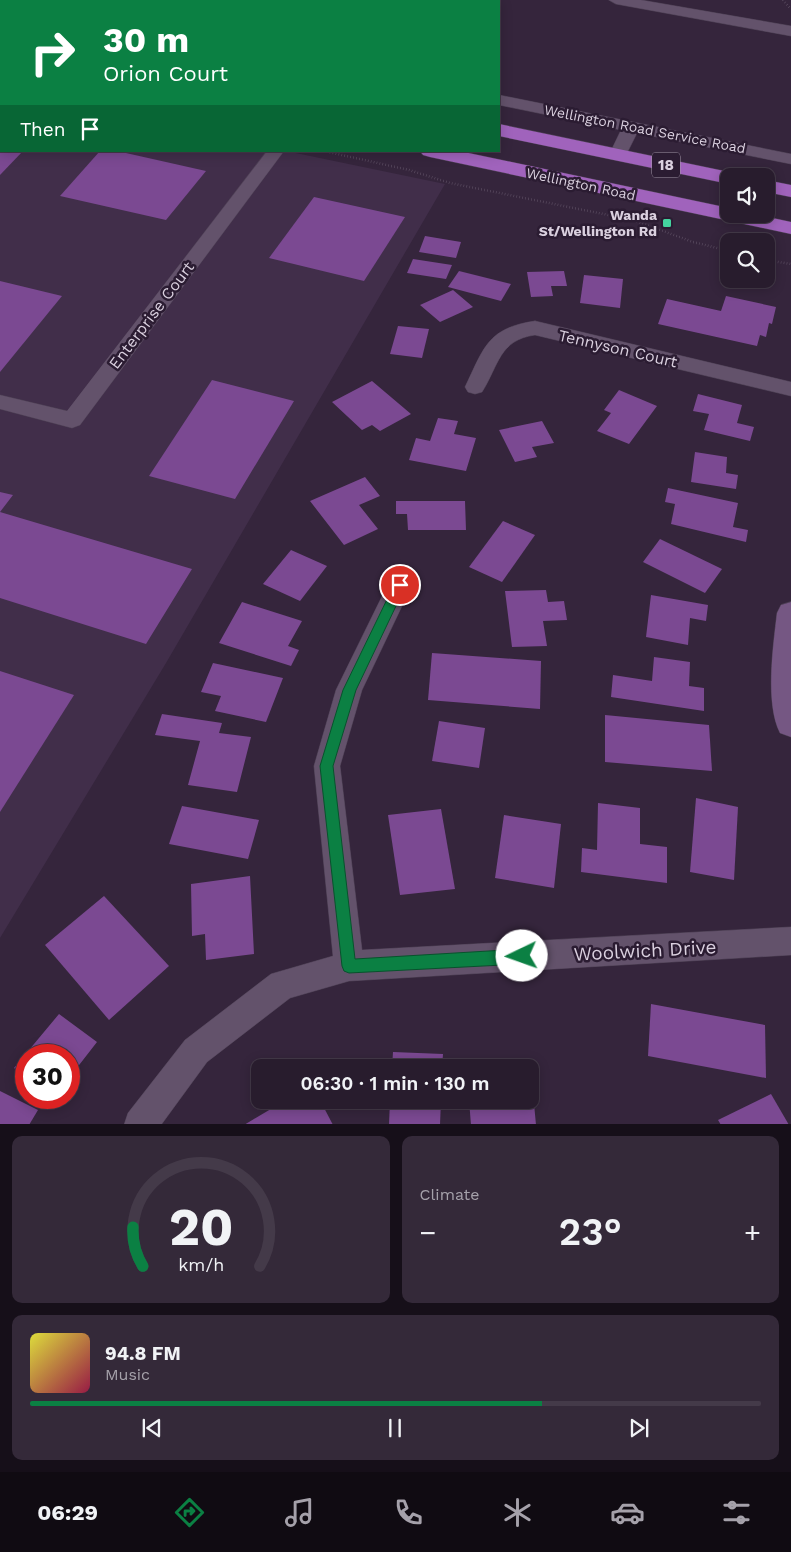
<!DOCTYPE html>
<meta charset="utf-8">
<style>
:root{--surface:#281c2d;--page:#342939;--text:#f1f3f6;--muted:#a5a1aa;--line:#443a49;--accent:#0b8043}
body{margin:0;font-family:"Work Sans",sans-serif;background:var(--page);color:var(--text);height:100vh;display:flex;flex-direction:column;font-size:19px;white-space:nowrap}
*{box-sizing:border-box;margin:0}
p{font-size:16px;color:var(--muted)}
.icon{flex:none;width:28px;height:28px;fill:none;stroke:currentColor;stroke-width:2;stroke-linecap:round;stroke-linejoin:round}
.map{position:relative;height:1124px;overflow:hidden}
.side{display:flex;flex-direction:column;gap:12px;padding:12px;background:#160f19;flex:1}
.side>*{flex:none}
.top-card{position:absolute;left:0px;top:0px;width:500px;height:152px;box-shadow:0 2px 12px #0003,0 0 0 1px var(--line);background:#0b8043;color:#fff;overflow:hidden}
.controls{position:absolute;left:720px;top:168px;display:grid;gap:10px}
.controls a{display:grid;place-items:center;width:55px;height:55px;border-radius:10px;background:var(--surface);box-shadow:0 2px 12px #0003,0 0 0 1px var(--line);font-size:25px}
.speed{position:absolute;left:15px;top:1044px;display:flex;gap:10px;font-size:25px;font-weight:700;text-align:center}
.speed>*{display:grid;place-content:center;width:65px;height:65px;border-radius:50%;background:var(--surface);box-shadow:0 2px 12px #0003,0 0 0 1px var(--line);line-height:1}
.speed .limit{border:8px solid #d22;background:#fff;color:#111}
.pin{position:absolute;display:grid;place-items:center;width:42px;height:42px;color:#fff;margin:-21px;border:2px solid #fff;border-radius:50%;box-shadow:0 1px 5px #0007}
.me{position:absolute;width:55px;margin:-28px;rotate:267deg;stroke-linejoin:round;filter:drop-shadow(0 0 4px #0008)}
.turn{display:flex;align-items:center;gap:18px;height:105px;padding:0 20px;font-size:22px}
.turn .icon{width:65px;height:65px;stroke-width:2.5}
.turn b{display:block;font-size:35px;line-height:42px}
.then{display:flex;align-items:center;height:48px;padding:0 20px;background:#0003;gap:10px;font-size:19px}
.big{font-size:38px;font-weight:600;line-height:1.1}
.side .card{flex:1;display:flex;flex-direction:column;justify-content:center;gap:8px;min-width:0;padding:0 18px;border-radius:10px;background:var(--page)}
.side .dial{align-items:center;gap:0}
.dial svg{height:130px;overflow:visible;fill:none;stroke:var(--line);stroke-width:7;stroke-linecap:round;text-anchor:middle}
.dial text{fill:var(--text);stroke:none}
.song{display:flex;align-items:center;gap:15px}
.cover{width:60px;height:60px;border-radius:8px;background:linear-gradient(135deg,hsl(60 70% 55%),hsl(340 70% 35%))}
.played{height:5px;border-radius:2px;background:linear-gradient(90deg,var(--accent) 70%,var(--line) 70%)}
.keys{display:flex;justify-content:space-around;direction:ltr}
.heat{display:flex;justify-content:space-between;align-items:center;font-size:28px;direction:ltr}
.side .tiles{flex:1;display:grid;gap:12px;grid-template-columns:1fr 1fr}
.card:last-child{grid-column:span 2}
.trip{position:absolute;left:251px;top:1059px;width:288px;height:50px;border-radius:10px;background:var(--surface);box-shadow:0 2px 12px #0003,0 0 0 1px var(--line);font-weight:600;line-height:50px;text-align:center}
.tabs{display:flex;height:80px;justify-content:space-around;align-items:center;background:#100b12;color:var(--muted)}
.tabs .icon{width:35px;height:35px}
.tabs .on{color:var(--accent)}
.tabs b{font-size:22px;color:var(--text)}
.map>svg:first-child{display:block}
.built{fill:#412e4a}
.building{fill:#7b4992}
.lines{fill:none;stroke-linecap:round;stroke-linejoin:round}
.street-casing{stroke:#4d4054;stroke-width:1}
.secondary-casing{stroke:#4d4054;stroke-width:1}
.highway-casing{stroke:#4d4054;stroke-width:1}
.path{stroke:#685a6e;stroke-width:2.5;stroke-dasharray:0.5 2.5;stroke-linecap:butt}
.street{fill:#63526b;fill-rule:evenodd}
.secondary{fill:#755783;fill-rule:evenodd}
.highway{fill:#a063bc;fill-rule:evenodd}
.route{fill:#0b8043;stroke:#07532c}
.poi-dot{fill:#44d49f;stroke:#2b1c32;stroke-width:2}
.labels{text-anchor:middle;stroke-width:5;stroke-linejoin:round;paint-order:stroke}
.far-street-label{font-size:14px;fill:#dad0df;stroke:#2b1c32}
.far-poi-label{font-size:14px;font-weight:bold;fill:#dad0df;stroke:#2b1c32;text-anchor:end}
.shield{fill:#2b1c32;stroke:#a69aab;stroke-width:1}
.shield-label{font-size:15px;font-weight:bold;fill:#dad0df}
.street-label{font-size:16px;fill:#dad0df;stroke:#2b1c32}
.near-street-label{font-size:19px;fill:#dad0df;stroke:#2b1c32}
</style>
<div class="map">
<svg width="791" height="1125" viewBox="0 0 791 1125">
<rect width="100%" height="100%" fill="#35253c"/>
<path class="built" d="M 0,92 L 1,151 L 286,151 L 445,184 L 166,663 L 0,938 Z"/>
<g class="building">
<path d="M 0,151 L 23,151 L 0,175 Z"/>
<path d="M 100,151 L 117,151 L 206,171 L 166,220 L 60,196 Z"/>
<path d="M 314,197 L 405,217 L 364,281 L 269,258 Z"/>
<path d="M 425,236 L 461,242 L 456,258 L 419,252 Z"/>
<path d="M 413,259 L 452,265 L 446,279 L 407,273 Z"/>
<path d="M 459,271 L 511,284 L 501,301 L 448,287 Z"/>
<path d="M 564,271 L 567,286 L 551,286 L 553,296 L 531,297 L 527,272 Z"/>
<path d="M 584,275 L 623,279 L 620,308 L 580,303 Z"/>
<path d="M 0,281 L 62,296 L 0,372 Z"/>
<path d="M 453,290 L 473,307 L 440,322 L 420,305 Z"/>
<path d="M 726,296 L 776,307 L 772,324 L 769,323 L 766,337 L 760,335 L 757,346 L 658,324 L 667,299 L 721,311 Z"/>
<path d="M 398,326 L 429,329 L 422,358 L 390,354 Z"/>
<path d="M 212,380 L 294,401 L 235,499 L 149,476 Z"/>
<path d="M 372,381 L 411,414 L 380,431 L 372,425 L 362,430 L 332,402 Z"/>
<path d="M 619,390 L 657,406 L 629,444 L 597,431 L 611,413 L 604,410 Z"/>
<path d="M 698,394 L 742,405 L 737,423 L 754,427 L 750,441 L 704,430 L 709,414 L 693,411 Z"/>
<path d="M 438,418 L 458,421 L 454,434 L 476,438 L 466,471 L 409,460 L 416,438 L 430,441 Z"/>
<path d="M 542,421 L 554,443 L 532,447 L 537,457 L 515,462 L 499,430 Z"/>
<path d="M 695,452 L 727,457 L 726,473 L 738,475 L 736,489 L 691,482 Z"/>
<path d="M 365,477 L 380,496 L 359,505 L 378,529 L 344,545 L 310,501 Z"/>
<path d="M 668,488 L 738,503 L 733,527 L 748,530 L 746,542 L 671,524 L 675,504 L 665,502 Z"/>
<path d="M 0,492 L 13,495 L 0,512 L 192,569 L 146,644 L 0,598 Z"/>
<path d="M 396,501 L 465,501 L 466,530 L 408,530 L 407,514 L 396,514 Z"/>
<path d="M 503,521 L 535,535 L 502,582 L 469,567 Z"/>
<path d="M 660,539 L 722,569 L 705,593 L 643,562 Z"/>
<path d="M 291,550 L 327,566 L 300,601 L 263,584 Z"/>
<path d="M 546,590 L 548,602 L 564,601 L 567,620 L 543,621 L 547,646 L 512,647 L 505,591 Z"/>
<path d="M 651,595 L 708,605 L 706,621 L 690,618 L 688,645 L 646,637 Z"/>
<path d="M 242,602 L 302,621 L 288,646 L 299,650 L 291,666 L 219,643 Z"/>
<path d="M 432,653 L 541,661 L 540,709 L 428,700 Z"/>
<path d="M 654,657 L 690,662 L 689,686 L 704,688 L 704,711 L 611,697 L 613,675 L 652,681 Z"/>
<path d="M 213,663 L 283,678 L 266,722 L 215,711 L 221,696 L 201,692 Z"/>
<path d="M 0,671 L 74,695 L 0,812 Z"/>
<path d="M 162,714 L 222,723 L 219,733 L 251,737 L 237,792 L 188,785 L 200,741 L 155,735 Z"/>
<path d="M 605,715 L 709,725 L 712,771 L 605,762 Z"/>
<path d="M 439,721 L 485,728 L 479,768 L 432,761 Z"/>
<path d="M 696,798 L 738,807 L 734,880 L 690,872 Z"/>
<path d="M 598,803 L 640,808 L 640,844 L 667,847 L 667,883 L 581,872 L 582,848 L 597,850 Z"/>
<path d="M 182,806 L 259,820 L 248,859 L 169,844 Z"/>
<path d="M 441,809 L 455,889 L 400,895 L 388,815 Z"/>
<path d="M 504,815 L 561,824 L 554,888 L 495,878 Z"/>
<path d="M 250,876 L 254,954 L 206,960 L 205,934 L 192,936 L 191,884 Z"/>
<path d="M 104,896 L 169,966 L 109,1020 L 45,945 Z"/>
<path d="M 651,1004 L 765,1025 L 766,1078 L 648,1056 Z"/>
<path d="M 59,1014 L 97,1042 L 69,1078 L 69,1055 L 26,1055 L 26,1077 L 14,1068 Z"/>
<path d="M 393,1052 L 443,1054 L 442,1068 L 392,1068 Z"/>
<path d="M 530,1082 L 532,1082 L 536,1125 L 471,1125 L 469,1100 L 530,1100 Z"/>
<path d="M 0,1091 L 38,1110 L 29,1125 L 0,1125 Z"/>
<path d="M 771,1094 L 789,1125 L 721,1125 L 718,1120 Z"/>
<path d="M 286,1100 L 320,1100 L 333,1125 L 244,1125 Z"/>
<path d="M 390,1100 L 441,1100 L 440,1125 L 389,1125 Z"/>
</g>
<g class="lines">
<g class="street-casing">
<g id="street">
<path d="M 0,0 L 19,0 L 19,1 L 1,1 L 1,3 Z"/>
<path d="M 609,0 L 641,0 L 791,26 L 791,36 L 616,4 Z"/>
<path d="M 499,95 L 791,154 L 791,164 L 637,133 L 624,159 L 612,159 L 609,155 L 621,130 L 499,105 Z"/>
<path d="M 267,151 L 284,151 L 80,425 L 72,428 L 0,409 L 0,395 L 67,411 Z"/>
<path d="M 535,321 L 791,382 L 791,396 L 535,335 C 499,340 499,365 482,392 L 475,394 L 468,392 L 465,387 C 484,348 487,328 535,321 Z"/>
<path d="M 400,575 L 409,578 L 412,585 L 362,690 L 340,766 L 362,950 L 791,927 L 791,955 L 349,981 L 290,998 L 207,1062 L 161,1125 L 124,1125 L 128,1113 L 185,1040 L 271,974 L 333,956 L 314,766 L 336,690 L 391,578 Z"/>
</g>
</g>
<g class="secondary-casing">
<path id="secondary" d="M 791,602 L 791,737 L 780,733 C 765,703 773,647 777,613 L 781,605 Z"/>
</g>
<g class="highway-casing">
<g id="highway">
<rect x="0" y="21" width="1" height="10"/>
<rect x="0" y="55" width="1" height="10"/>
<path d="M 499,124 L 729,172 L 738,176 L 729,176 L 729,184 L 499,136 Z"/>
<path d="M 420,151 L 459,151 L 729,208 L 729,214 L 754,214 L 791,222 L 791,234 L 430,157 L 423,155 Z"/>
<path d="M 766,180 L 791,185 L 791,197 L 766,192 Z"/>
</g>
</g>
<g class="path">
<path d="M 783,0 L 791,9"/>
<path d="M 324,151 L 409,170 L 450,183 L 633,220 L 693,242 L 729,251"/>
<path d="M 766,260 L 791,264"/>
</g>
<use href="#street" class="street"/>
<use href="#secondary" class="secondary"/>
<use href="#highway" class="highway"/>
</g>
<path class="route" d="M 400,580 L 406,585 L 356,690 L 333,766 L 355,959 L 522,949 L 527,952 L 529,956 L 527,961 L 522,964 L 349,973 L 344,971 L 342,966 L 320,766 L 343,690 L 394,585 Z"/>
<rect class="poi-dot" x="662" y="218" width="10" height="10" rx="2.5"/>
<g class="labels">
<g class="far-street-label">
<text transform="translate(645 129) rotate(11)" y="5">Wellington Road Service Road</text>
<text transform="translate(581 184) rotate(12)" y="5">Wellington Road</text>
</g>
<g class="far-poi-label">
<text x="657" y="220">Wanda<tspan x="657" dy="16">St/Wellington Rd</tspan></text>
</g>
<rect class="shield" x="652" y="152.5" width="28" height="25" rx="4"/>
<g class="shield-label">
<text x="666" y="170">18</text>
</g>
<g class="street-label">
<text transform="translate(151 315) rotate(-53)" y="6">Enterprise Court</text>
<text transform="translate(618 348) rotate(13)" y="6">Tennyson Court</text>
</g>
<g class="near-street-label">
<text transform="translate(645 950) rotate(-3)" y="7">Woolwich Drive</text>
</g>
</g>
</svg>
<div class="controls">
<a><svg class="icon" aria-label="sound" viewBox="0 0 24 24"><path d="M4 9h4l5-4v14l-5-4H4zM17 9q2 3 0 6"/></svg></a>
<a><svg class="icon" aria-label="search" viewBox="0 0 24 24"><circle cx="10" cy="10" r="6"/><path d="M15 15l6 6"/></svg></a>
</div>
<div class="speed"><div class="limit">30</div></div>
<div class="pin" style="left:400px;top:585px;background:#d93025"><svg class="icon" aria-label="arrive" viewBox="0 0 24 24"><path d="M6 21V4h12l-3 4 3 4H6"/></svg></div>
<svg class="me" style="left:522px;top:956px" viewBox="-20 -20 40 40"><circle r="19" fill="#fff"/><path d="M0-13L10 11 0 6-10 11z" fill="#0b8043"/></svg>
<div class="trip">06:30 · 1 min · 130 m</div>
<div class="top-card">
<div class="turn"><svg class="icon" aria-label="right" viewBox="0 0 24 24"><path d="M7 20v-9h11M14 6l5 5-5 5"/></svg><div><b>30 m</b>Orion Court</div></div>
<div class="then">Then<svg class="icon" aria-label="arrive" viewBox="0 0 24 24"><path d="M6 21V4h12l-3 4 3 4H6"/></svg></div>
</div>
</div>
<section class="side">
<div class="tiles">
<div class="card dial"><svg viewBox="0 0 100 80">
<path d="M14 69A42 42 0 1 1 86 69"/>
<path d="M14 69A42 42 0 0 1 8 45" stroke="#0b8043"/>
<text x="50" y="56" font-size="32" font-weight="700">20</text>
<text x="50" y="72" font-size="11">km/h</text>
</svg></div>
<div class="card"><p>Climate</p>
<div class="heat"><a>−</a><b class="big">23°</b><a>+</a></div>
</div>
<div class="card">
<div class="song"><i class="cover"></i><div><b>94.8 FM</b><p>Music</p></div></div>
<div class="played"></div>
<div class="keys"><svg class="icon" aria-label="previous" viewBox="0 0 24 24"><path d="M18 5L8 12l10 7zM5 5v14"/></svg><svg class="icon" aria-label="pause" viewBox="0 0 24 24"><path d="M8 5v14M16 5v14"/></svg><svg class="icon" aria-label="next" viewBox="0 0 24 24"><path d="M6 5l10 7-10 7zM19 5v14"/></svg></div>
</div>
</div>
</section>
<nav class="tabs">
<b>06:29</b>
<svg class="icon on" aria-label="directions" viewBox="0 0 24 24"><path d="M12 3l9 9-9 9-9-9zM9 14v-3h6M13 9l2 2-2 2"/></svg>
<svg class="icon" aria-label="music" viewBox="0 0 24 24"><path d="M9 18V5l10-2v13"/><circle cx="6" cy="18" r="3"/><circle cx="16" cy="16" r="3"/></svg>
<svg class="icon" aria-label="phone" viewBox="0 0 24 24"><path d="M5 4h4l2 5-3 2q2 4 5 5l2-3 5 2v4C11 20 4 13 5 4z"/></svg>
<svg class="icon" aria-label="climate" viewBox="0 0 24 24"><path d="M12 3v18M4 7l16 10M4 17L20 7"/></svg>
<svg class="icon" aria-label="car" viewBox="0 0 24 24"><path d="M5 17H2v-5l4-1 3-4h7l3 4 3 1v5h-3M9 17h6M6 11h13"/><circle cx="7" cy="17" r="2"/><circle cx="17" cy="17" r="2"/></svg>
<svg class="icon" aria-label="filters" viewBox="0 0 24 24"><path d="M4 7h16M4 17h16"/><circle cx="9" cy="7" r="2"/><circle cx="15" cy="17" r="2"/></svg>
</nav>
